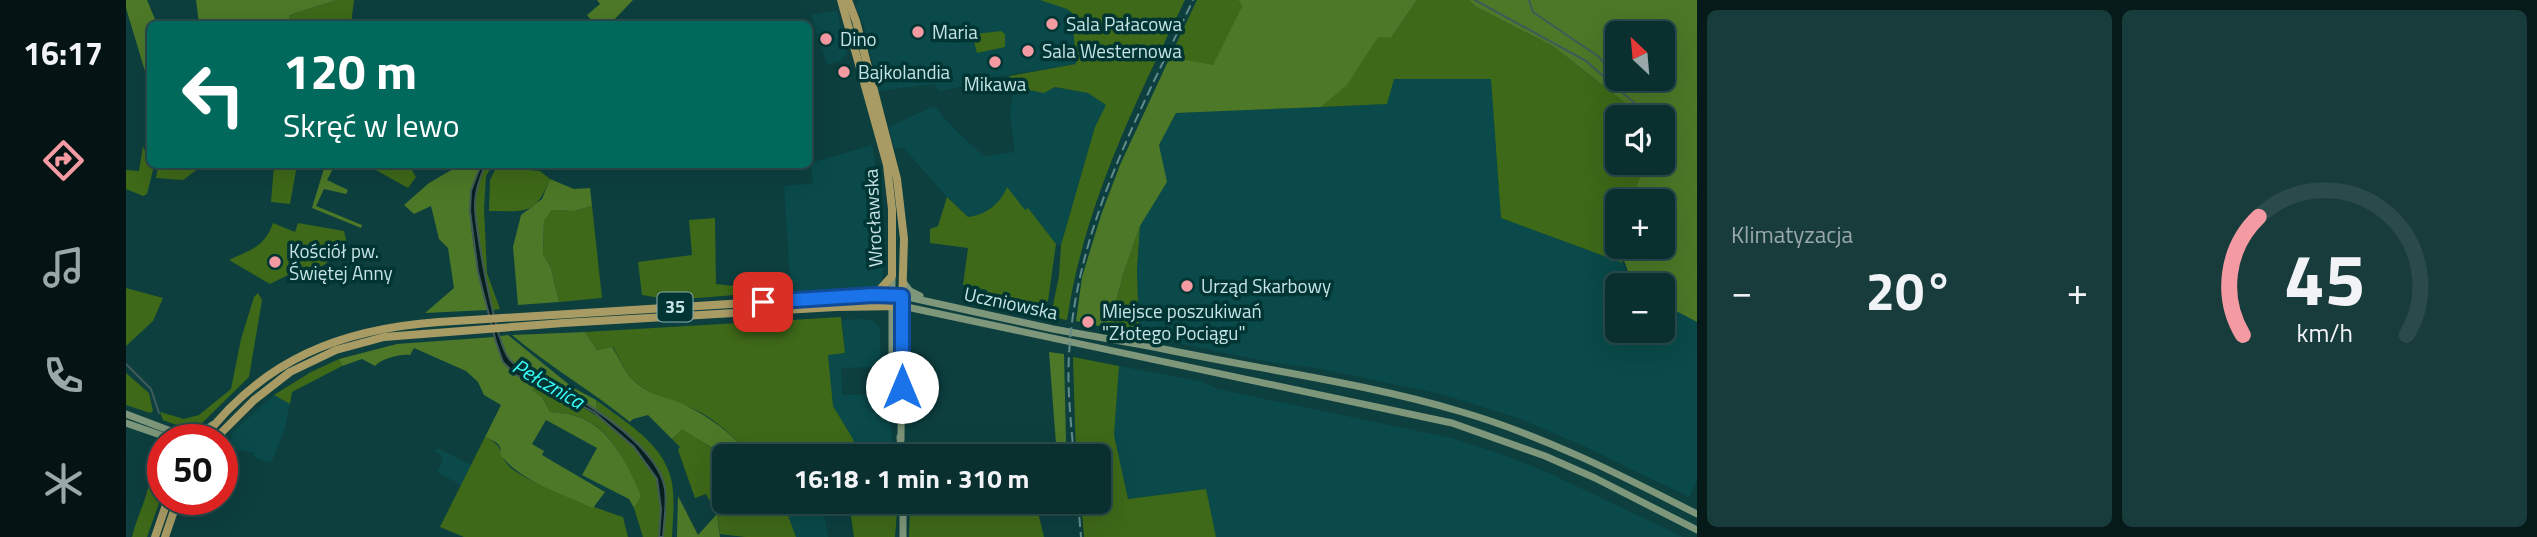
<!DOCTYPE html>
<html lang="pl">
<meta charset="utf-8">
<style>
:root{--surface:#0a2f2f;--page:#183b3b;--text:#f1f3f6;--muted:#99a9aa;--line:#2a4a4b;--accent:#f49aa3}
body{margin:0;font-family:"Titillium Web",sans-serif;background:var(--page);color:var(--text);height:100vh;display:flex;flex-direction:column;font-size:26px;white-space:nowrap}
*{box-sizing:border-box;margin:0}
p{font-size:23px;color:var(--muted)}
.icon{flex:none;width:38px;height:38px;fill:none;stroke:currentColor;stroke-width:2;stroke-linecap:round;stroke-linejoin:round}
.map{position:relative;flex:1;overflow:hidden}
.drawer{display:flex;flex-direction:column;gap:10px;padding:10px;background:#061a1a;width:840px}
.drawer>*{flex:none}
.banner{position:absolute;left:21px;top:21px;width:665px;height:147px;border-radius:10px;box-shadow:0 7px 28px #0002,0 0 0 2px var(--line);background:#00695c;color:#fff;overflow:hidden}
.needle{width:46px;rotate:334deg}
.controls{position:absolute;left:1479px;top:21px;display:grid;gap:14px}
.controls a{display:grid;place-items:center;width:70px;height:70px;border-radius:10px;background:var(--surface);box-shadow:0 7px 28px #0002,0 0 0 2px var(--line);font-size:35px}
.speed{position:absolute;left:21px;top:424px;display:flex;gap:14px;font-size:35px;font-weight:700;text-align:center}
.speed>*{display:grid;place-content:center;width:91px;height:91px;border-radius:50%;background:var(--surface);box-shadow:0 7px 28px #0002,0 0 0 2px var(--line);line-height:1}
.speed .limit{border:10px solid #d22;background:#fff;color:#111}
.pin{position:absolute;display:grid;place-items:center;width:60px;height:60px;color:#fff;margin:-30px;border-radius:14px;box-shadow:0 4px 10px #0006}
.me{position:absolute;width:77px;margin:-38px;rotate:0deg;stroke-linejoin:round;filter:drop-shadow(0 0 5px #0008)}
.turn{display:flex;align-items:center;gap:24px;height:147px;padding:0 21px;font-size:32px}
.turn .icon{width:91px;height:91px;stroke-width:2.5}
.turn b{display:block;font-size:49px;line-height:60px}
.big{font-size:52px;font-weight:700;line-height:1.1}
.drawer .tile{flex:1;display:flex;flex-direction:column;justify-content:center;gap:10px;min-width:0;padding:0 24px;border-radius:10px;background:var(--page)}
.drawer .dial{align-items:center;gap:0}
.dial svg{height:182px;overflow:visible;fill:none;stroke:var(--line);stroke-width:7;stroke-linecap:round;text-anchor:middle}
.dial text{fill:var(--text);stroke:none}
.heat{display:flex;justify-content:space-between;align-items:center;font-size:38px;direction:ltr}
.drawer .tiles{flex:1;display:grid;gap:10px;grid-template-columns:repeat(2,1fr)}
.trip{position:absolute;left:586px;top:444px;width:399px;height:70px;border-radius:10px;background:var(--surface);box-shadow:0 7px 28px #0002,0 0 0 2px var(--line);font-weight:700;line-height:70px;text-align:center}
main{display:flex;flex:1;min-height:0}
.dock{display:flex;flex-direction:column;width:126px;justify-content:space-around;align-items:center;background:#041313;color:var(--muted)}
.dock .icon{width:49px;height:49px}
.dock .on{color:var(--accent)}
.dock b{font-size:32px;color:var(--text)}
.map>svg:first-child{display:block}
.built{fill:#0a4a4a}
.green{fill:#3e6918}
.forest{fill:#4c7827;fill-rule:evenodd}
.water{fill:#071f1f;stroke:#405a5a;stroke-width:2}
.lines{fill:none;stroke-linecap:round;stroke-linejoin:round}
.stream{stroke:#405a5a;stroke-width:2}
.secondary{stroke:#7e967a;stroke-width:7}
.primary{stroke:#a89b64;stroke-width:8}
.rail{stroke:#638c8b;stroke-width:2;stroke-dasharray:10 5;stroke-linecap:butt}
.route-casing{stroke:#114b97;stroke-width:18}
.route{stroke:#1a73e8;stroke-width:12}
.poi-dot{fill:#f49aa3;stroke:#003534;stroke-width:2.5}
.labels{text-anchor:middle;stroke-width:7;stroke-linejoin:round;paint-order:stroke}
.shield{fill:#003534;stroke:#8aafae;stroke-width:2}
.shield-label{font-size:18px;font-weight:bold;fill:#c5e3e2}
.poi-label{font-size:19px;fill:#c5e3e2;stroke:#003534;text-anchor:start}
.street-label{font-size:19px;fill:#c5e3e2;stroke:#003534}
.water-label{font-size:21px;font-style:italic;fill:#3bfefb;stroke:#003534}
</style>
<main>
<nav class="dock">
<b>16:17</b>
<svg class="icon on" aria-label="directions" viewBox="0 0 24 24"><path d="M12 3l9 9-9 9-9-9zM9 14v-3h6M13 9l2 2-2 2"/></svg>
<svg class="icon" aria-label="music" viewBox="0 0 24 24"><path d="M9 18V5l10-2v13"/><circle cx="6" cy="18" r="3"/><circle cx="16" cy="16" r="3"/></svg>
<svg class="icon" aria-label="phone" viewBox="0 0 24 24"><path d="M5 4h4l2 5-3 2q2 4 5 5l2-3 5 2v4C11 20 4 13 5 4z"/></svg>
<svg class="icon" aria-label="climate" viewBox="0 0 24 24"><path d="M12 3v18M4 7l16 10M4 17L20 7"/></svg>
</nav>
<div class="map">
<svg width="1571" height="537" viewBox="0 0 1571 537">
<rect width="100%" height="100%" fill="#0d3f3f"/>
<g class="built">
<path d="M 733,0 L 986,0 L 985,59 L 847,80 L 842,85 L 814,91 L 808,84 L 753,91 L 738,26 L 729,5 Z"/>
<path d="M 711,11 L 721,54 L 715,60 L 701,65 L 685,15 Z"/>
<path d="M 1268,79 L 1365,79 L 1375,218 L 1497,263 L 1507,285 L 1491,285 L 1491,331 L 1536,331 L 1537,304 L 1571,322 L 1571,480 L 1563,497 L 1460,447 L 1392,418 L 1315,394 L 1191,368 L 1149,363 L 1013,335 L 1011,270 L 1014,226 L 1041,182 L 1033,145 L 1051,113 L 1260,104 Z"/>
<path d="M 888,87 L 918,93 L 929,87 L 962,93 L 981,105 L 969,127 L 935,245 L 930,244 L 902,209 L 899,211 L 881,188 L 877,199 L 852,216 L 842,217 L 821,197 L 777,147 L 769,149 L 763,127 L 808,106 L 832,133 L 858,156 L 889,152 L 884,114 Z"/>
<path d="M 746,145 L 757,209 L 756,281 L 750,287 L 665,293 L 658,186 L 687,183 L 685,163 Z"/>
<path d="M 736,319 L 746,320 L 754,328 L 755,381 L 748,381 L 747,367 L 715,368 L 716,395 L 761,395 L 768,457 L 733,457 L 727,439 L 707,406 L 702,355 L 719,353 L 716,320 Z"/>
<path d="M 993,366 L 1077,382 L 1091,389 L 1325,438 L 1378,455 L 1423,473 L 1557,537 L 1090,537 L 1080,489 L 1002,499 L 988,435 Z"/>
<path d="M 148,395 L 164,404 L 159,428 L 145,463 L 128,457 L 128,453 L 109,449 L 105,441 L 106,434 L 112,427 Z"/>
<path d="M 311,448 L 345,465 L 335,485 L 311,472 L 317,461 L 315,455 L 308,451 Z"/>
<path d="M 657,502 L 696,502 L 702,537 L 670,537 Z"/>
</g>
<g class="green">
<path d="M 211,0 L 228,0 L 225,24 L 161,24 L 164,15 Z"/>
<path d="M 914,0 L 1059,0 C 1009,103 958,206 941,320 L 915,315 L 917,311 L 927,305 L 933,276 L 935,245 L 969,127 L 980,105 L 962,93 L 929,87 L 918,93 L 888,87 L 883,76 L 950,64 L 946,13 L 941,9 Z"/>
<path d="M 1071,0 L 1112,0 L 1116,6 L 1087,66 L 1044,57 Z"/>
<path d="M 1291,0 L 1343,0 L 1350,7 L 1428,47 L 1517,117 L 1491,117 L 1491,163 L 1521,163 L 1503,201 L 1491,201 L 1491,247 L 1493,247 L 1497,263 L 1375,218 L 1365,79 L 1268,79 L 1261,104 L 1195,107 L 1221,84 L 1252,36 L 1265,38 Z"/>
<path d="M 875,31 L 879,34 L 879,47 L 851,53 L 848,41 L 849,34 Z"/>
<path d="M 17,146 L 24,164 L 28,166 L 21,194 L 17,196 L 0,189 L 0,170 L 13,171 Z"/>
<path d="M 36,165 L 36,164 L 77,165 L 57,180 L 30,178 L 32,166 Z"/>
<path d="M 148,165 L 171,165 L 164,204 L 145,202 Z"/>
<path d="M 241,165 L 279,165 L 284,167 L 290,177 L 282,188 Z"/>
<path d="M 359,165 L 373,165 L 365,168 L 360,176 L 358,208 L 361,273 L 374,309 L 367,310 L 357,271 L 349,208 L 350,190 Z"/>
<path d="M 380,168 L 414,171 L 424,179 C 409,216 400,211 363,211 L 364,180 L 369,170 Z"/>
<path d="M 881,187 L 899,210 L 902,208 L 930,244 L 922,301 L 905,316 L 858,308 L 861,290 L 837,285 L 842,248 L 804,243 L 804,229 L 812,226 L 821,197 L 842,217 C 860,215 875,203 881,187 Z"/>
<path d="M 466,206 L 476,298 L 433,302 L 425,268 L 417,254 L 418,221 L 426,210 L 448,211 Z"/>
<path d="M 589,218 L 590,284 L 616,287 L 658,285 L 659,291 L 546,300 L 516,295 L 512,262 L 566,255 L 563,220 Z"/>
<path d="M 147,223 L 169,232 L 172,223 L 218,231 L 221,244 L 198,265 L 166,277 L 162,275 L 144,284 L 103,260 C 124,250 139,247 147,223 Z"/>
<path d="M 1014,226 L 1011,270 L 1013,335 L 983,328 L 997,275 Z"/>
<path d="M 0,288 L 37,298 L 27,321 L 0,346 Z"/>
<path d="M 132,293 L 136,300 L 123,377 L 77,422 C 62,429 52,426 37,420 L 34,412 L 58,419 L 73,415 L 105,389 L 115,339 L 128,297 Z"/>
<path d="M 715,317 L 719,353 L 702,355 L 707,406 L 727,439 L 733,457 L 625,457 C 606,434 584,414 556,404 C 537,397 522,394 507,380 C 498,372 493,357 487,347 L 471,350 L 459,332 Z"/>
<path d="M 947,357 L 993,366 L 988,435 L 1002,499 L 1080,489 L 1090,537 L 958,537 L 955,502 L 973,502 L 973,457 L 950,457 Z"/>
<path d="M 213,359 L 216,366 L 166,392 L 164,404 L 148,395 L 185,372 Z"/>
<path d="M 0,373 L 23,393 L 27,411 L 24,413 L 0,405 Z"/>
<path d="M 409,384 C 448,399 515,437 531,478 C 537,493 534,521 533,537 L 517,537 L 508,508 L 514,496 C 502,465 483,422 446,415 C 439,413 431,413 424,412 L 416,397 L 405,390 Z"/>
<path d="M 470,400 C 495,419 532,440 543,472 C 550,491 547,517 546,537 L 537,537 C 538,521 542,503 539,487 C 532,456 494,429 471,410 Z"/>
<path d="M 556,428 L 590,451 L 600,447 L 610,457 L 598,457 L 598,502 L 657,502 L 670,537 L 619,537 L 594,534 L 591,514 L 580,494 L 569,498 L 552,450 L 554,447 L 546,439 Z"/>
<path d="M 359,437 C 380,447 370,451 382,465 C 395,481 475,510 497,517 L 502,537 L 338,537 L 314,527 Z"/>
<path d="M 24,479 L 37,492 L 21,537 L 6,537 C 11,516 21,499 24,479 Z"/>
<path d="M 784,502 L 910,504 L 918,537 L 783,537 Z"/>
<path d="M 724,510 L 740,511 L 741,516 L 750,515 L 750,511 L 771,512 L 769,537 L 728,537 Z"/>
</g>
<g class="forest">
<path d="M 0,0 L 21,0 L 31,24 L 24,24 L 24,82 L 18,68 L 0,8 Z"/>
<path d="M 70,0 L 211,0 L 164,15 L 161,24 L 73,24 Z"/>
<path d="M 471,0 L 507,0 L 484,24 L 468,24 L 461,15 L 474,4 Z"/>
<path d="M 1112,0 L 1291,0 L 1265,38 L 1252,37 L 1221,85 L 1195,107 L 1050,113 L 1033,145 L 1041,182 L 1014,226 L 997,275 L 983,328 L 950,321 L 956,277 L 975,215 L 994,165 L 1044,57 L 1087,65 L 1116,6 Z"/>
<path d="M 1343,0 L 1571,0 L 1571,322 L 1537,304 L 1536,285 L 1507,285 L 1493,247 L 1536,247 L 1536,201 L 1503,201 L 1521,163 L 1536,163 L 1536,117 L 1517,117 L 1428,47 L 1350,7 ZM 1491,33 L 1536,33 L 1536,79 L 1491,79 Z"/>
<path d="M 199,165 L 209,165 L 201,180 L 222,190 L 220,194 L 198,189 L 190,206 L 236,225 L 235,228 L 186,208 Z"/>
<path d="M 334,165 L 355,165 C 351,173 347,182 346,190 C 340,225 353,276 362,310 L 299,313 L 328,288 L 322,248 L 313,239 L 305,206 L 288,214 L 278,205 L 303,183 Z"/>
<path d="M 424,179 L 448,189 L 464,188 L 466,206 L 448,211 L 426,210 L 418,221 L 417,254 L 425,268 L 433,302 L 392,305 L 387,247 L 395,215 L 416,199 Z"/>
<path d="M 459,332 L 471,350 L 486,347 C 493,357 498,372 507,380 C 526,398 540,395 561,406 C 588,420 605,433 625,457 L 610,457 L 600,447 L 591,451 L 556,429 L 546,439 L 522,415 L 507,419 L 504,422 C 466,391 424,367 386,335 Z"/>
<path d="M 382,335 L 446,387 L 470,400 L 471,410 L 393,368 L 381,357 L 374,336 Z"/>
<path d="M 368,337 L 390,375 L 409,384 L 406,390 L 416,397 L 424,412 C 431,413 439,413 446,415 C 483,423 502,465 515,496 L 508,508 L 503,499 L 456,475 L 471,448 L 420,420 L 406,444 L 418,451 L 416,455 L 479,492 L 467,508 C 437,494 394,482 374,454 C 377,443 367,441 359,437 L 375,405 L 358,395 L 352,382 L 340,371 L 288,348 L 284,355 C 274,354 257,358 249,366 L 236,359 L 216,366 L 213,359 L 271,344 Z"/>
<path d="M 923,352 L 938,354 L 940,441 L 938,457 L 931,457 Z"/>
<path d="M 552,496 L 572,535 L 591,514 L 594,537 L 551,537 Z"/>
</g>
<path class="water" d="M 355,165 L 359,165 C 354,178 349,191 349,206 C 349,229 370,346 384,360 C 398,374 416,380 434,389 C 467,406 533,449 539,489 C 541,505 538,521 537,537 L 533,537 L 535,509 L 531,479 L 508,447 L 469,413 L 433,393 L 390,375 L 377,362 L 370,342 L 352,272 L 344,211 L 345,191 Z"/>
<g class="lines">
<g class="stream">
<path d="M 1349,0 L 1460,61 L 1513,107"/>
<path d="M 1403,0 L 1407,12 L 1473,57 L 1485,72"/>
<path d="M 0,364 L 25,389 L 33,413"/>
</g>
<g class="secondary">
<path d="M 766,276 L 766,378 L 771,419"/>
<path d="M 778,283 L 784,291 L 794,296"/>
<path d="M 749,295 L 786,298 L 927,329 L 1028,347 C 1130,369 1236,382 1336,412 C 1418,436 1495,475 1571,514"/>
<path d="M 0,414 L 66,439"/>
<path d="M 0,423 L 46,439"/>
<path d="M 62,436 L 79,431 L 86,425"/>
<path d="M 774,437 L 776,457"/>
<path d="M 775,440 L 776,306 L 1326,423 L 1419,456 L 1469,478 L 1571,530"/>
<path d="M 777,537 L 777,502"/>
</g>
<g class="primary">
<path d="M 77,439 C 138,359 215,329 313,322 L 749,295 L 766,276 L 766,209 L 761,165 L 715,0"/>
<path d="M 89,439 L 128,400 L 164,372 L 210,350 L 258,337 L 437,323 L 710,307 L 776,306 L 778,239 L 771,179 L 730,21 L 722,0"/>
<path d="M 29,537 L 42,499"/>
<path d="M 39,537 L 52,499"/>
</g>
<g class="rail">
<path d="M 948,457 C 945,423 941,389 943,355 C 950,227 1013,114 1067,0"/>
<path d="M 952,502 L 955,537"/>
</g>
</g>
<g class="lines">
<g class="route-casing">
<path id="route" d="M 637,302 L 748,295 L 776,296 L 776,387"/>
</g>
<use href="#route" class="route"/>
</g>
<g class="poi-dot">
<circle cx="926" cy="24" r="7"/>
<circle cx="792" cy="32" r="7"/>
<circle cx="700" cy="39" r="7"/>
<circle cx="902" cy="51" r="7"/>
<circle cx="869" cy="62" r="7"/>
<circle cx="718" cy="72" r="7"/>
<circle cx="149" cy="262" r="7"/>
<circle cx="1061" cy="286" r="7"/>
<circle cx="962" cy="322" r="7"/>
</g>
<g class="labels">
<rect class="shield" x="531.5" y="292.5" width="35" height="29" rx="5"/>
<g class="shield-label">
<text x="549" y="313">35</text>
</g>
<g class="poi-label">
<text x="940" y="31">Sala Pałacowa</text>
<text x="806" y="39">Maria</text>
<text x="714" y="46">Dino</text>
<text x="916" y="58">Sala Westernowa</text>
<text x="732" y="79">Bajkolandia</text>
<text x="869" y="91" text-anchor="middle">Mikawa</text>
<text x="163" y="258">Kościół pw.<tspan x="163" dy="22">Świętej Anny</tspan></text>
<text x="1075" y="293">Urząd Skarbowy</text>
<text x="976" y="318">Miejsce poszukiwań<tspan x="976" dy="22">"Złotego Pociągu"</tspan></text>
</g>
<g class="street-label">
<text transform="translate(747 218) rotate(-93)" y="7">Wrocławska</text>
<text transform="translate(885 303) rotate(12)" y="7">Uczniowska</text>
</g>
<g class="water-label">
<text transform="translate(422 384) rotate(30)" y="7">Pełcznica</text>
</g>
</g>
</svg>
<div class="controls">
<a><svg class="needle" viewBox="-14 -14 28 28"><path d="M0-13l5 13h-10z" fill="#e53935"/><path d="M0 13l5-13h-10z" fill="#99a9aa"/></svg></a>
<a><svg class="icon" aria-label="sound" viewBox="0 0 24 24"><path d="M4 9h4l5-4v14l-5-4H4zM17 9q2 3 0 6"/></svg></a>
<a>+</a>
<a>−</a>
</div>
<div class="speed"><div class="limit">50</div></div>
<div class="pin" style="left:637px;top:302px;background:#d93025"><svg class="icon" aria-label="arrive" viewBox="0 0 24 24"><path d="M6 21V4h12l-3 4 3 4H6"/></svg></div>
<svg class="me" style="left:776px;top:387px" viewBox="-20 -20 40 40"><circle r="19" fill="#fff"/><path d="M0-13L10 11 0 6-10 11z" fill="#1a73e8"/></svg>
<div class="trip">16:18 · 1 min · 310 m</div>
<div class="banner">
<div class="turn"><svg class="icon" aria-label="left" viewBox="0 0 24 24"><path d="M17 20v-9H6M10 6l-5 5 5 5"/></svg><div><b>120 m</b>Skręć w lewo</div></div>
</div>
</div>
<section class="drawer">
<div class="tiles">
<div class="tile"><p>Klimatyzacja</p>
<div class="heat"><a>−</a><b class="big">20°</b><a>+</a></div>
</div>
<div class="tile dial"><svg viewBox="0 0 100 80">
<path d="M14 69A42 42 0 1 1 86 69"/>
<path d="M14 69A42 42 0 0 1 21 17" stroke="#f49aa3"/>
<text x="50" y="56" font-size="32" font-weight="700">45</text>
<text x="50" y="72" font-size="11">km/h</text>
</svg></div>
</div>
</section>
</main>
